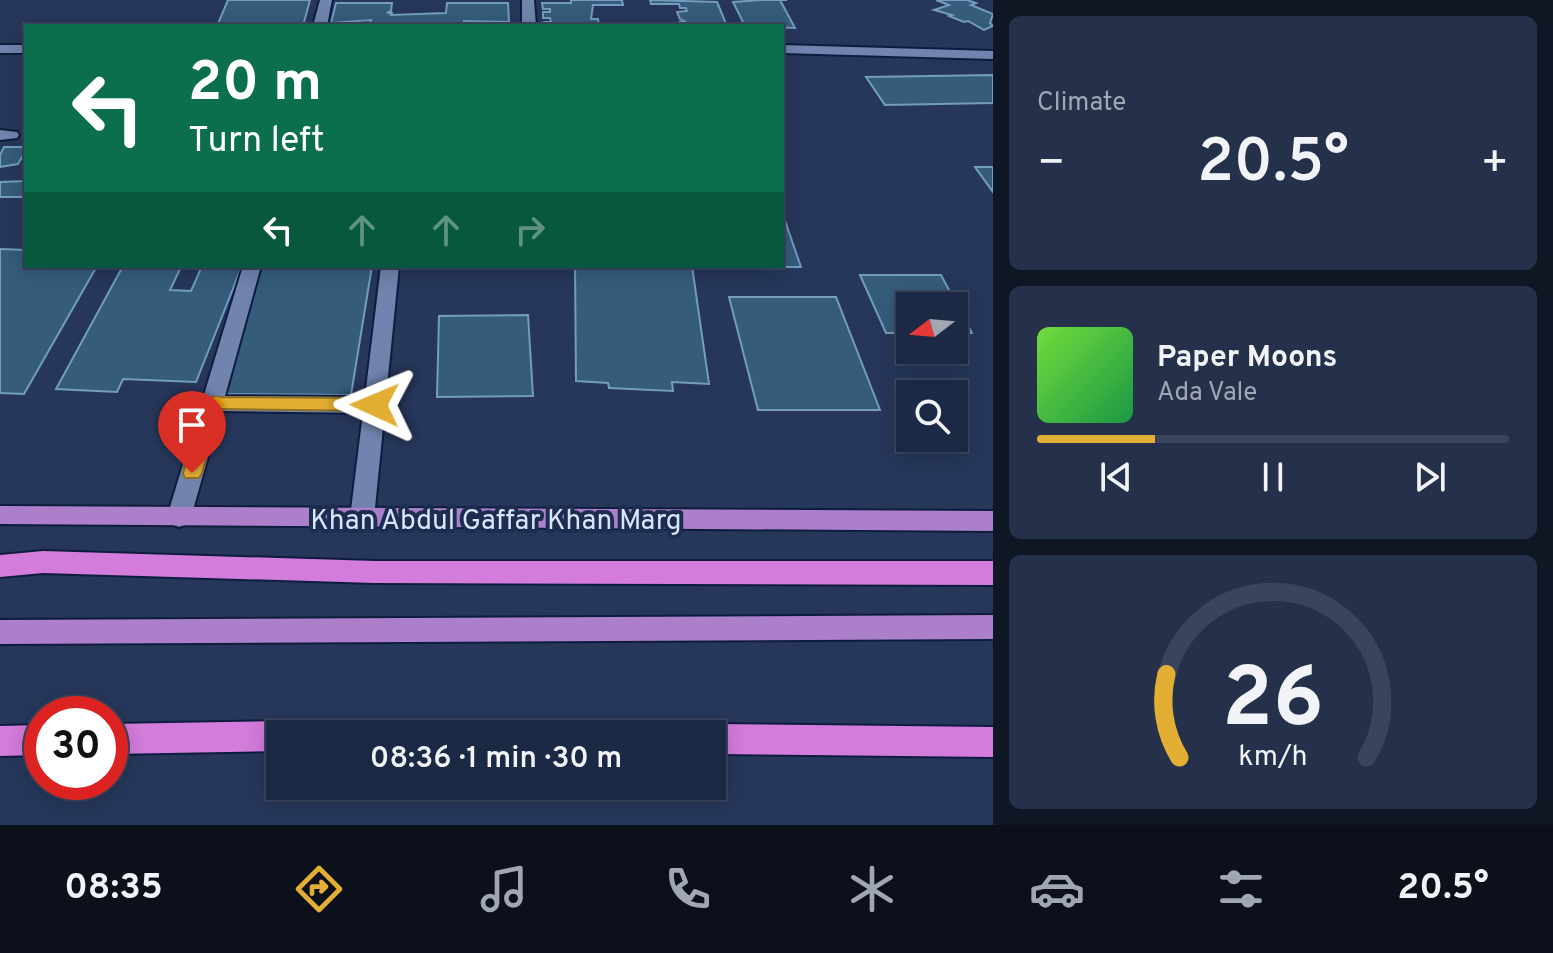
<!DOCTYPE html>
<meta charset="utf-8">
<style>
:root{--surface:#1c2944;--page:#25314b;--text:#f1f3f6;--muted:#a0a6b2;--line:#3a455d;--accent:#e2ae34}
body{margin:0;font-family:Overpass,sans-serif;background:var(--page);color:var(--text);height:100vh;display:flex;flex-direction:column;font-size:30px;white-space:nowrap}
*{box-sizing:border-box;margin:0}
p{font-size:26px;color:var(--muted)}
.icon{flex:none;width:44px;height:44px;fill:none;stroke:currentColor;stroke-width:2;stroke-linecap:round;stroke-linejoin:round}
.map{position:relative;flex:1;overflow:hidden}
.side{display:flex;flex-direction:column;gap:16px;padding:16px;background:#0f1725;width:560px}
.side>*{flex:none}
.banner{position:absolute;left:24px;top:24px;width:760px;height:244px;border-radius:0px;box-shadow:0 4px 20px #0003,0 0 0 2px var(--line);background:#0b6e4f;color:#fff;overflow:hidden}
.needle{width:52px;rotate:254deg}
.tools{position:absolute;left:896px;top:292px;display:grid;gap:16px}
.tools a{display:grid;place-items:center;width:72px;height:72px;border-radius:0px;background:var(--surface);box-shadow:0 4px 20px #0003,0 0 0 2px var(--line);font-size:40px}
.speed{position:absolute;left:24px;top:696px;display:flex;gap:16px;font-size:40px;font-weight:700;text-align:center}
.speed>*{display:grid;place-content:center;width:104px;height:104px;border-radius:50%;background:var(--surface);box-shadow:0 4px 20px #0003,0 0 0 2px var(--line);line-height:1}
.speed .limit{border:12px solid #d22;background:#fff;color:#111}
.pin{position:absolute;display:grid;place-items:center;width:68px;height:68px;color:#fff;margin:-82px -34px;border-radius:50% 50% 50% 0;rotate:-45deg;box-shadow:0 0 8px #0007}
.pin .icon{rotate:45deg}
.me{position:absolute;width:88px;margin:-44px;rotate:271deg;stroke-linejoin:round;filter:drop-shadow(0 0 6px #0008)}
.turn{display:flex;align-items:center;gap:28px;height:168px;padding:0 32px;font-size:36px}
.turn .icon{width:104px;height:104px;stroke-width:2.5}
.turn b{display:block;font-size:56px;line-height:68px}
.lanes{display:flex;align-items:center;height:76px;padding:0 32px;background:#0003;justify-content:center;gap:40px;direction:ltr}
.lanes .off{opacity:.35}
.big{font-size:60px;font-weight:600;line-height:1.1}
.side .tile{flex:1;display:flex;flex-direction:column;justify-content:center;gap:12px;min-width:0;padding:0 28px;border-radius:12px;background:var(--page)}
.side .dial{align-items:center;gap:0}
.dial svg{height:208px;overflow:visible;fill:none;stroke:var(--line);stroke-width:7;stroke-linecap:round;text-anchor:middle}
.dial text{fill:var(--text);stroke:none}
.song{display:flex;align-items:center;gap:24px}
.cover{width:96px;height:96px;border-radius:12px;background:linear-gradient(135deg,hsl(100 70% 55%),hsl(140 70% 35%))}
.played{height:8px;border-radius:4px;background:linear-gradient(90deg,var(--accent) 25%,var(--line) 25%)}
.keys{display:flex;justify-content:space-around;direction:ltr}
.heat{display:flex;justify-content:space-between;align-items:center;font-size:44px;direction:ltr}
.trip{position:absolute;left:266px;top:720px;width:460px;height:80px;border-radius:0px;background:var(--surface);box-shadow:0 4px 20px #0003,0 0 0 2px var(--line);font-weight:600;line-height:80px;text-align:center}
.tabs{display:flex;height:128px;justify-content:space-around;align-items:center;background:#0b101b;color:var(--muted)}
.tabs .icon{width:56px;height:56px}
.tabs .selected{color:var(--accent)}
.tabs b{font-size:36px;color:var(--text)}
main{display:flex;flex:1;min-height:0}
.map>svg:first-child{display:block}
.building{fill:#355c7b;stroke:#739cbe;stroke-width:2}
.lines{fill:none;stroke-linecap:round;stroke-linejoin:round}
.minor-casing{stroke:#0e1d3f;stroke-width:4}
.tertiary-casing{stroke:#0e1d3f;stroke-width:4}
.primary-casing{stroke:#0e1d3f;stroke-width:4}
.motorway-casing{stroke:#0e1d3f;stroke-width:4}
.minor{fill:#7084ae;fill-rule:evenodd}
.tertiary{fill:#7084ae;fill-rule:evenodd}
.primary{fill:#ab7fc9;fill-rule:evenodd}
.motorway{fill:#d37cdb;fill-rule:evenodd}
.route{fill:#e2ae34;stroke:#937122;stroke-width:2}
.slow{fill:#f59e0b}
.labels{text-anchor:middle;stroke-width:8;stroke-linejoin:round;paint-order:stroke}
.street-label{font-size:28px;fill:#d9e5fc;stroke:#1c2d50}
</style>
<main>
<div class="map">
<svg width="993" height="825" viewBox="0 0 993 825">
<rect width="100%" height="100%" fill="#26375b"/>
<g class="building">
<path d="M 228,0 L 310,0 L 303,26 L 217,26 Z"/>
<path d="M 571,0 L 622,0 L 623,5 L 593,5 L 591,19 L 598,19 L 599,26 L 545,26 L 544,22 L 551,22 L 550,18 L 543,18 L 543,12 L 550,12 L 550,9 L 543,9 L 542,3 L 571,3 Z"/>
<path d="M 650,0 L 717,2 L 727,26 L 682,26 L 680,22 L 686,22 L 680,19 L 677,12 L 687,11 L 686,8 L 680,8 L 679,4 L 651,4 Z"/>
<path d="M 761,0 L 787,0 L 780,0 L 795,28 L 745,26 L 733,2 Z"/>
<path d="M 936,0 L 967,0 L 976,3 L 971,5 L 993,14 L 990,23 L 993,26 L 984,30 L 968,21 L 964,22 L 949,16 L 952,15 L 934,10 L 949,5 Z"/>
<path d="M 336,3 L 392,3 L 391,11 L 387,13 L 392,13 L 391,15 L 446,13 L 447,3 L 508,3 L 509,22 L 464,21 L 464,26 L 385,26 L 386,23 L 370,23 L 371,20 L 331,23 Z"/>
<path d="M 993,75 L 993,103 L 885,105 L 866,77 Z"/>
<path d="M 4,147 L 26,147 L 26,150 L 18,164 L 0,167 L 0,155 Z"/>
<path d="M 975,167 L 993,167 L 993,192 Z"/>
<path d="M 26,181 L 26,197 L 0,197 L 0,182 Z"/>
<path d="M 782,212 L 801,267 L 726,267 L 782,266 Z"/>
<path d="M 0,249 L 26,250 L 26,266 L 97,266 L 24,394 L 0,393 Z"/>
<path d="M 123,266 L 181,267 L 170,290 L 191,291 L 202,266 L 242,266 L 196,382 L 123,379 L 117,392 L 56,389 Z"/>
<path d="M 260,266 L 372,266 L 351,395 L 222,394 Z"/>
<path d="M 575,266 L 692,266 L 709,384 L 672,382 L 673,391 L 609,388 L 608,383 L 576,381 Z"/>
<path d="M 860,275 L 941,275 L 972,333 L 954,333 L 954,306 L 910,306 L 910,333 L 886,333 Z"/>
<path d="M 729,297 L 836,297 L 880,410 L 758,410 Z"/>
<path d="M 528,315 L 533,396 L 437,397 L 439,316 Z"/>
</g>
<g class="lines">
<g class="minor-casing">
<g id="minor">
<path d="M 320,0 L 332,0 L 327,26 L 313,26 Z"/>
<path d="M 522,0 L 534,0 L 536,26 L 522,26 Z"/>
<path d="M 0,130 L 17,132 L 19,135 L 17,138 L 0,140 Z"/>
<path d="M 243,266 L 261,266 L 225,396 L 365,397 L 381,266 L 399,266 L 374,518 L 371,525 L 362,528 L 353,525 L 350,518 L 363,413 L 221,411 L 191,517 L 188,524 L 179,527 L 170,524 L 167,517 Z"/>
</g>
</g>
<g class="tertiary-casing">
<g id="tertiary">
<rect x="0" y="45" width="26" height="8"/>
<path d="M 782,45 L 993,51 L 993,59 L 782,53 Z"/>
</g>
</g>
<g class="primary-casing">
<g id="primary">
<path d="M 0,506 L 993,511 L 993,531 L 0,524 Z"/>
<path d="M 993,615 L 993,639 L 0,644 L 0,620 Z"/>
</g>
</g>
<g class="motorway-casing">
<g id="motorway">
<path d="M 43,551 L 375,561 L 993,561 L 993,585 L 375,583 L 43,573 L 0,577 L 0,555 Z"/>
<path d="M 280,721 L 291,725 L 295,734 L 280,734 L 280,751 L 110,754 L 110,724 Z"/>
<path d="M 712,724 L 993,727 L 993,757 L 712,754 L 712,734 L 698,734 L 701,728 Z"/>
<path d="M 42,725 L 42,755 L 0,756 L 0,726 Z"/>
</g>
</g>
<use href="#minor" class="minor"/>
<use href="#tertiary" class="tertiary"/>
<use href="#primary" class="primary"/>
<use href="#motorway" class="motorway"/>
</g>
<path class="route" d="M 212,397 L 375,398 L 384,405 L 375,411 L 220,409 L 202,473 L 199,478 L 185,478 L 183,473 L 203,403 Z"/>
<path class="slow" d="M 218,397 L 227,403 L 220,409 L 211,442 L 208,447 L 195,447 L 192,442 L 203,403 L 206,399 Z"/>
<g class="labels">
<g class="street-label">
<text x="496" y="529">Khan Abdul Gaffar Khan Marg</text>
</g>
</g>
</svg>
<div class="tools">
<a><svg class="needle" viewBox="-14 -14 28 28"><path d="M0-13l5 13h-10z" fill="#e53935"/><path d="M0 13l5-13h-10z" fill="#a0a6b2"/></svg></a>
<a><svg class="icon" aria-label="search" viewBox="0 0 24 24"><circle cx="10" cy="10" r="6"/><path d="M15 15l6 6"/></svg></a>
</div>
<div class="speed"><div class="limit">30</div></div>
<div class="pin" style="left:192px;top:473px;background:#d93025"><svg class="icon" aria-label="arrive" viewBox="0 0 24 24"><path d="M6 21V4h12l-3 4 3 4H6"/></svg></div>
<svg class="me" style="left:375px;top:405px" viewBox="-20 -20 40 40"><path d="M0-17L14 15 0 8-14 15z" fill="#e2ae34" stroke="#fff" stroke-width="4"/></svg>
<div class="trip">08:36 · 1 min · 30 m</div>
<div class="banner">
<div class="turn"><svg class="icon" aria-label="left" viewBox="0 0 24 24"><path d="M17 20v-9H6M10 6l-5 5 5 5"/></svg><div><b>20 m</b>Turn left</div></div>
<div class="lanes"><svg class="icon" aria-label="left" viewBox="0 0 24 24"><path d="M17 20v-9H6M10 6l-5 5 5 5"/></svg><svg class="icon off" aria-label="ahead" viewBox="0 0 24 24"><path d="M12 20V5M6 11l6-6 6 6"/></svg><svg class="icon off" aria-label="ahead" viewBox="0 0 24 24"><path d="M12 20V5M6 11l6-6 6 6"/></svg><svg class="icon off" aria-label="right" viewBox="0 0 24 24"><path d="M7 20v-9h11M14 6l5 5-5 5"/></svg></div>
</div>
</div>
<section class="side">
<div class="tile"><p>Climate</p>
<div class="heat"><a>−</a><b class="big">20.5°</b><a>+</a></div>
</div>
<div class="tile">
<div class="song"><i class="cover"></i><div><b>Paper Moons</b><p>Ada Vale</p></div></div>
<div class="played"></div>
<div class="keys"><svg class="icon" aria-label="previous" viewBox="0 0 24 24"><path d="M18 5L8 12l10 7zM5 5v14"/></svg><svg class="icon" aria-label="pause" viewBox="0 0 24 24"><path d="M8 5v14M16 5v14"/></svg><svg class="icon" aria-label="next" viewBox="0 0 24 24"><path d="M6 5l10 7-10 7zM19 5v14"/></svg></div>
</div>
<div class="tile dial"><svg viewBox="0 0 100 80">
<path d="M14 69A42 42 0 1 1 86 69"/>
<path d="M14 69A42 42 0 0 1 9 37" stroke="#e2ae34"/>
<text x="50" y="56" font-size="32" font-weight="700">26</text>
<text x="50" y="72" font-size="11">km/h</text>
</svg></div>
</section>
</main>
<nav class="tabs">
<b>08:35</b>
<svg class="icon selected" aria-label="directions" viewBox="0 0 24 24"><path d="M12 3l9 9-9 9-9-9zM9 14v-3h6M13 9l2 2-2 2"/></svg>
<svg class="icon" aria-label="music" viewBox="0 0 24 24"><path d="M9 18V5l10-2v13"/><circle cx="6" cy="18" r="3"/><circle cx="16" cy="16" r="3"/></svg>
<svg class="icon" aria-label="phone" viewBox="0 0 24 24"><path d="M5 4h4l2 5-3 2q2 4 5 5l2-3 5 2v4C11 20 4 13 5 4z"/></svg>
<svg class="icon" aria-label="climate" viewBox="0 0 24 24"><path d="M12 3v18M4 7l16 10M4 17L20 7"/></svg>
<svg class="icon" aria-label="car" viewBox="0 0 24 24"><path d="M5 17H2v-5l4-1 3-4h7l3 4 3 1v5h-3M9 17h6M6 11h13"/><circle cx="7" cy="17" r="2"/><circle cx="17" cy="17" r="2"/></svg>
<svg class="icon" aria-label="filters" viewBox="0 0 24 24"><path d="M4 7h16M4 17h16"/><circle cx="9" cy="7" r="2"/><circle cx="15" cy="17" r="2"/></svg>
<b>20.5°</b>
</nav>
